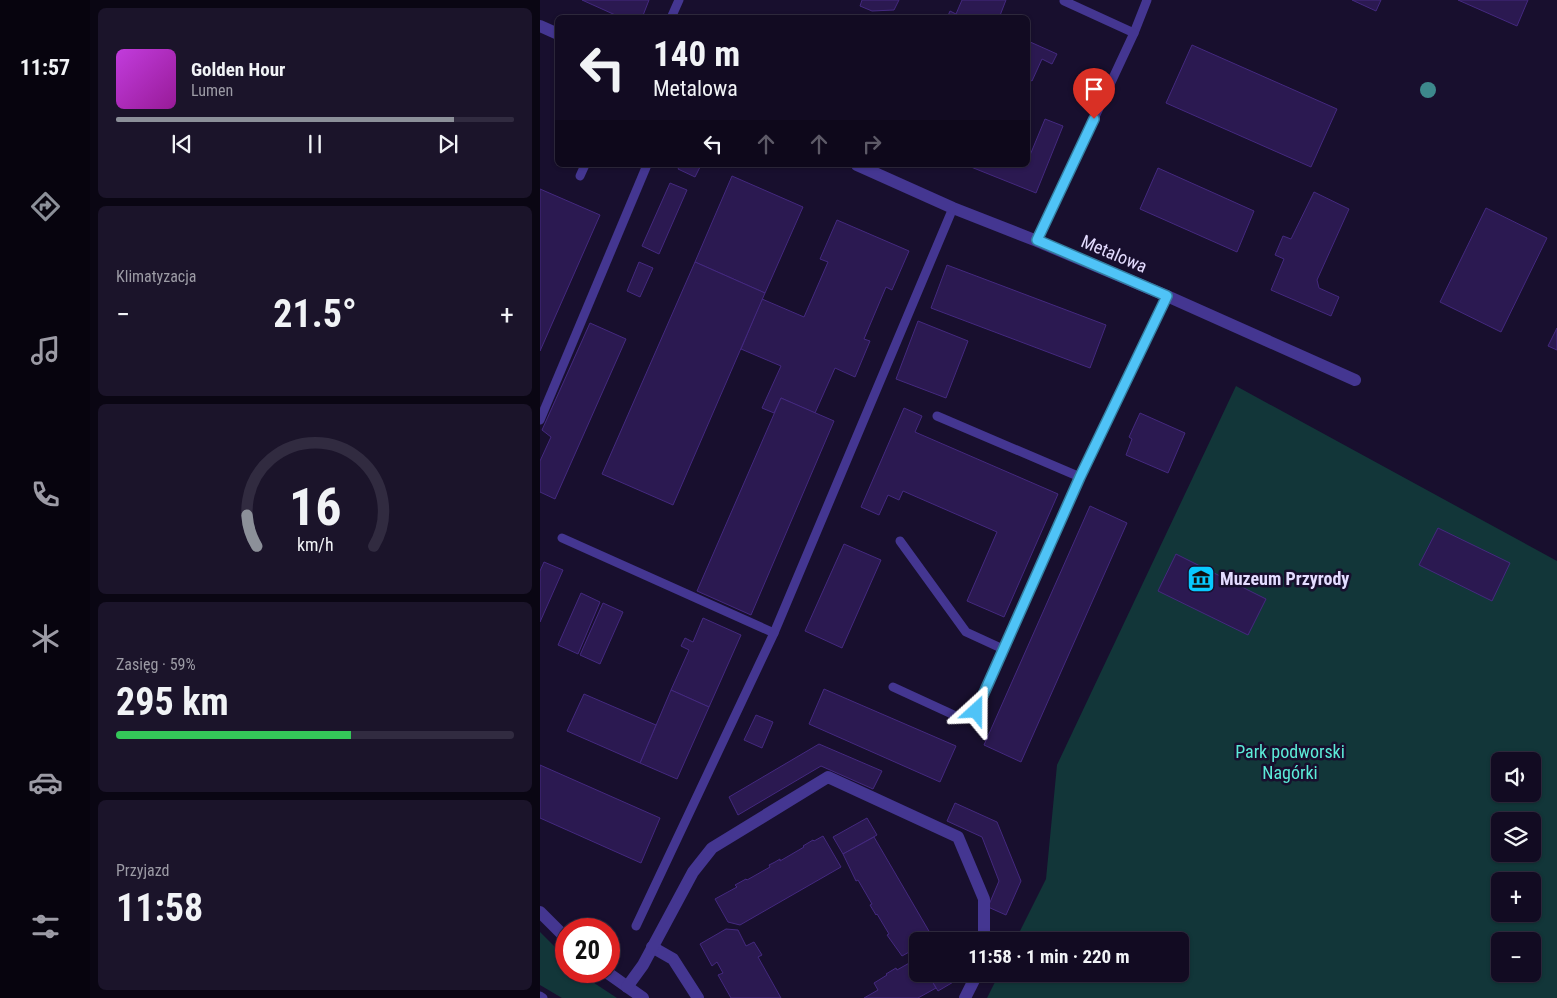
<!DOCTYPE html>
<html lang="pl">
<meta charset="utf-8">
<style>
:root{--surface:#120b22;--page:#1b142a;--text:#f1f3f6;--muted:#9c9ba5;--line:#312b40;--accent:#8c9099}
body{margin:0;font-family:"Roboto Condensed",sans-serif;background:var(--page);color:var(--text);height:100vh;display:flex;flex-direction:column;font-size:19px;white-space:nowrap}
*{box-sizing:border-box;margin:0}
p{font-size:16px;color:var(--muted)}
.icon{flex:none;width:28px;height:28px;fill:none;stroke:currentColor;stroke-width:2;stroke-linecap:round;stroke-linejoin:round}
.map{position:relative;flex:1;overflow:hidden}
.panel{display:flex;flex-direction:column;gap:8px;padding:8px;background:#0a0613;width:450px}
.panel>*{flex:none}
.guide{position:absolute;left:15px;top:15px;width:475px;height:152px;border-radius:8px;box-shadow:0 1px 4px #0004,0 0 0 1px var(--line);background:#120b22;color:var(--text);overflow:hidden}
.tools{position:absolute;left:951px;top:752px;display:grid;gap:10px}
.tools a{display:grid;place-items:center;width:50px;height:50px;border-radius:8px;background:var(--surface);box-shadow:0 1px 4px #0004,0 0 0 1px var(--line);font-size:25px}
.speed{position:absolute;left:15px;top:918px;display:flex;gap:10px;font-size:25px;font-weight:700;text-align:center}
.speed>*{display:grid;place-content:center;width:65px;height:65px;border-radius:50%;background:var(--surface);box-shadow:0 1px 4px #0004,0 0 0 1px var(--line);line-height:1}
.speed .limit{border:8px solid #d22;background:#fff;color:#111}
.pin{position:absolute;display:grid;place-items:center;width:42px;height:42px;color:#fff;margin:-51px -21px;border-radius:50% 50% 50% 0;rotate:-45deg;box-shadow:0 0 5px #0007}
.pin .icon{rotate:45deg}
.me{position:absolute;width:55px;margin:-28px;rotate:24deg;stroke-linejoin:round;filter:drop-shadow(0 0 4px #0008)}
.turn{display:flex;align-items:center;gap:18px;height:105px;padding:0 15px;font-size:22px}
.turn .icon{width:65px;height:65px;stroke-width:2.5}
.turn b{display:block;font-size:35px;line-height:42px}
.lanes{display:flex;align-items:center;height:48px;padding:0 15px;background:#0003;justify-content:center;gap:25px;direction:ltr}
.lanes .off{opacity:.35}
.big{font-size:38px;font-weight:700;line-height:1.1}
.panel .card{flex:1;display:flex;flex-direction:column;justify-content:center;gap:8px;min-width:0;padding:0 18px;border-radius:8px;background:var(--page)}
.panel .dial{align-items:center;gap:0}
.dial svg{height:130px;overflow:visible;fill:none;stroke:var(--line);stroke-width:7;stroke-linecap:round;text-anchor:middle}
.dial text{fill:var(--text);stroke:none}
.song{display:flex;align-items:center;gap:15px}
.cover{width:60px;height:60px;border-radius:8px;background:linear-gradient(135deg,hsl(290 70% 55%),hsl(300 70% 35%))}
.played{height:5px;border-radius:2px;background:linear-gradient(90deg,var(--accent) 85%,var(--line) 85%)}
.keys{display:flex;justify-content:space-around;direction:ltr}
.heat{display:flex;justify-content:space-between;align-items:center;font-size:28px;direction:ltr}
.charge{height:8px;border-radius:4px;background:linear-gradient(90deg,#34c759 59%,var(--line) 0)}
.trip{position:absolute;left:369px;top:932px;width:280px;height:50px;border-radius:8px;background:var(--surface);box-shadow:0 1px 4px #0004,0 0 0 1px var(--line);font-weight:700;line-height:50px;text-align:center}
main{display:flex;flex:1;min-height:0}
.dock{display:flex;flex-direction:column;width:90px;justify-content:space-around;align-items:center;background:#07040e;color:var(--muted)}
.dock .icon{width:35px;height:35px}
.dock .selected{color:var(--accent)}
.dock b{font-size:22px;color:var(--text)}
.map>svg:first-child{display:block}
.green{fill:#123639;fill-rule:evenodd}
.building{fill:#2b1951;stroke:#44297f}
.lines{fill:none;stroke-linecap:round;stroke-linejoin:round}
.service{stroke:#443691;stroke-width:9}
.minor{stroke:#443691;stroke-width:12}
.tree{fill:#3d888c}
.route-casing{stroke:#337fa1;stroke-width:12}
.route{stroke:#4fc3f7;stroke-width:9}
.labels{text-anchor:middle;stroke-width:5;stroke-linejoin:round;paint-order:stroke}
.street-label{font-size:18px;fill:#e4dcff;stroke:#180f2e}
.poi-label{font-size:18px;font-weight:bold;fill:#e4dcff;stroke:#180f2e;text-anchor:start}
.park-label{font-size:18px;fill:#5cebd8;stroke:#180f2e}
</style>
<main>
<nav class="dock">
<b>11:57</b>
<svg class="icon selected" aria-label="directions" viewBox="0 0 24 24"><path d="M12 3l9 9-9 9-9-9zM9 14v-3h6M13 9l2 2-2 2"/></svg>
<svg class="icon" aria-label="music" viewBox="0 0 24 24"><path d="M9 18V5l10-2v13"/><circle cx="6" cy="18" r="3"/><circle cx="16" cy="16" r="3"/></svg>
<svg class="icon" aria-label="phone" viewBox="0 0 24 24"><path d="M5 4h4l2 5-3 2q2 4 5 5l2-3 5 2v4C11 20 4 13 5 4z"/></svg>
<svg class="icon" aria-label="climate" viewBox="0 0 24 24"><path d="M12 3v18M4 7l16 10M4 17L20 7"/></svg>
<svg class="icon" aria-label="car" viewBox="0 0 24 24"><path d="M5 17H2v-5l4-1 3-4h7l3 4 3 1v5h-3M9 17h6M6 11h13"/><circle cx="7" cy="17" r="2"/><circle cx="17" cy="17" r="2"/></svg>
<svg class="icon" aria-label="filters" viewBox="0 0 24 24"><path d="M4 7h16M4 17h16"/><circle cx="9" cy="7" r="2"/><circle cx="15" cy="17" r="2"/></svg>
</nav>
<section class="panel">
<div class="card">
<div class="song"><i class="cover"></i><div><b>Golden Hour</b><p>Lumen</p></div></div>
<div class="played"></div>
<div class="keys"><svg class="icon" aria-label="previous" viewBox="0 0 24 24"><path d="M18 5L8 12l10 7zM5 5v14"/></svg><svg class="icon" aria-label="pause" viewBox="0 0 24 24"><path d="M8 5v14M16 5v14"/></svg><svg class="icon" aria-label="next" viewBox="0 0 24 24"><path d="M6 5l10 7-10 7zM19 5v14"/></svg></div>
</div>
<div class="card"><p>Klimatyzacja</p>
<div class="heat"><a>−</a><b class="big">21.5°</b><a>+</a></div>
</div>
<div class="card dial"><svg viewBox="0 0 100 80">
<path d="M14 69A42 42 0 1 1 86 69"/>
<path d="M14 69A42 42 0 0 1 8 50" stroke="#8c9099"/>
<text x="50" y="56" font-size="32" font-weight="700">16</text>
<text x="50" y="72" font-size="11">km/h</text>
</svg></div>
<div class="card"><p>Zasięg · 59%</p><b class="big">295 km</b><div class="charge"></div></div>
<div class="card"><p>Przyjazd</p><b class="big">11:58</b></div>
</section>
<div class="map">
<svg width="1017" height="998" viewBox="0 0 1017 998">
<rect width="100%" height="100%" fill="#180f2e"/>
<g class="green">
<path d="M 696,386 L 1017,561 L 1017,998 L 447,998 L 459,974 L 640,974 L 640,941 L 475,941 L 506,879 L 517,765 ZM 960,761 L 992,761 L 992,794 L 960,794 ZM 960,821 L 992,821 L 992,854 L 960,854 ZM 960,881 L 992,881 L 992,914 L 960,914 ZM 960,941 L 992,941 L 992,974 L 960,974 Z"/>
<path d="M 0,932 L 26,958 L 26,971 L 39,971 L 45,977 L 77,998 L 22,998 L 0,985 Z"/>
</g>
<g class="building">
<path d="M 42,0 L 109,0 L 102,18 L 82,18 Z"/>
<path d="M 322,0 L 359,0 L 354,10 L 332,11 L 320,6 Z"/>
<path d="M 422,0 L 466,0 L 459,18 L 407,18 L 410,11 L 416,14 Z"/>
<path d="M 812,0 L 841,0 L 836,11 Z"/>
<path d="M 918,0 L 988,0 L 977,26 Z"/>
<path d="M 488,41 L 517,54 L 512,64 L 502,59 L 492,81 L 488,79 Z"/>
<path d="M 652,45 L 797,109 L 771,167 L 626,103 Z"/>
<path d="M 505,119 L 523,126 L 496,193 L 426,165 L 488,165 L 488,160 Z"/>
<path d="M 140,165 L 161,165 L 155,177 L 138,169 Z"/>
<path d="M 618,168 L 714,211 L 697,252 L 600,209 Z"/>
<path d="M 192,176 L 263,207 L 225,293 L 155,262 Z"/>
<path d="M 130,183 L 147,190 L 119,254 L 102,246 Z"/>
<path d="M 0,189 L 60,215 L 0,351 Z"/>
<path d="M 774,192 L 809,209 L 777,280 L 779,288 L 799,297 L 791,316 L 731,290 L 744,259 L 735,255 L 743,236 L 751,239 Z"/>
<path d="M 946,208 L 1007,238 L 961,332 L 900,302 Z"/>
<path d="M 297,220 L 369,251 L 352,290 L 346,287 L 324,339 L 330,341 L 315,377 L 295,368 L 275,413 L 241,398 L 234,413 L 222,408 L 241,366 L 201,349 L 222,299 L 264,317 L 288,262 L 280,259 Z"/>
<path d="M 99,262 L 113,268 L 100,297 L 87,291 Z"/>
<path d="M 155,262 L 225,293 L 133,505 L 62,474 Z"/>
<path d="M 407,265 L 566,325 L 550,368 L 391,308 Z"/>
<path d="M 378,321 L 428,341 L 406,398 L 356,379 Z"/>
<path d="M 50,323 L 86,339 L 15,499 L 0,492 L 0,461 L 11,437 L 2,430 Z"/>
<path d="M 1017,328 L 1017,350 L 1008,346 Z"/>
<path d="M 241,398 L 294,421 L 211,615 L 157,591 Z"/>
<path d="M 364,408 L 382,416 L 375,432 L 518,494 L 464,617 L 427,601 L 457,532 L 363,491 L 359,500 L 348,495 L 339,515 L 321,507 Z"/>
<path d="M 600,413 L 645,433 L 628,473 L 586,455 L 592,439 L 589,437 Z"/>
<path d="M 550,506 L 587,523 L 481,762 L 444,745 Z"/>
<path d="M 898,528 L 970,563 L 952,601 L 879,565 Z"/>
<path d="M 304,544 L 341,560 L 302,648 L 265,631 Z"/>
<path d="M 636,554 L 726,599 L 708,635 L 618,591 Z"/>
<path d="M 4,562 L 23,570 L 0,622 L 0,571 Z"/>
<path d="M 41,593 L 60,602 L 38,654 L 18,645 Z"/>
<path d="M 63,603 L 83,612 L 60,664 L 40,655 Z"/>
<path d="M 163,618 L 201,635 L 169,707 L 131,690 L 149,650 L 141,646 L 145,638 L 153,642 Z"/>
<path d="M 284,689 L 416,746 L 400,782 L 269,724 Z"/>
<path d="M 131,690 L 169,707 L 137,779 L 100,763 Z"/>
<path d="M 44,694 L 116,725 L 100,763 L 27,731 Z"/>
<path d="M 216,715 L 233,722 L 222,748 L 204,740 Z"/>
<path d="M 279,744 L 342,771 L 333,789 L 281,766 L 198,815 L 189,797 Z"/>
<path d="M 0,765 L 120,818 L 101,863 L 0,818 Z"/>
<path d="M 415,803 L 457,822 L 481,881 L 466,915 L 448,907 L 459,881 L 442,837 L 407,821 Z"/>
<path d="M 327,818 L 337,835 L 303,854 L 293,837 Z"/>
<path d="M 283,836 L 301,867 L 200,925 L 188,922 L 175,899 L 197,887 L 195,885 L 206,879 L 207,880 L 230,867 L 229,865 L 235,862 L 240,859 L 240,861 L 264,847 L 263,846 L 273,840 L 274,841 Z"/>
<path d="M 334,837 L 393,938 L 387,941 L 378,941 L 378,947 L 362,956 L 347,935 L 349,934 L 337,914 L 336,915 L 330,905 L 332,904 L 318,880 L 316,881 L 303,854 Z"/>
<path d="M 186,929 L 198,930 L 206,946 L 214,942 L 222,955 L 218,957 L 241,998 L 191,998 L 178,975 L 183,973 L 177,962 L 172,966 L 160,944 Z"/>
<path d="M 378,958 L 378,974 L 388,974 L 396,988 L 378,998 L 324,998 L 338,990 L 334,983 L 347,975 L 346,974 L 356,968 L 357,970 Z"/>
<path d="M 388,974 L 410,974 L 415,981 L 398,991 Z"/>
</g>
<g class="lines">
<g class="service">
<path d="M 131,18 L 139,0"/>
<path d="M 594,33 L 607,0"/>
<path d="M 40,176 L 45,165"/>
<path d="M 497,241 L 594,33 L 524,1"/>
<path d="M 397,416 L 540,477"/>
<path d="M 0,420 L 107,165"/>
<path d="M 22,538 L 234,633"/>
<path d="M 360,541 L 426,632 L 463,649"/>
<path d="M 353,687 L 416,716 L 436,711 L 540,477 L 627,296"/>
<path d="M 96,926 L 234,633 L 413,208"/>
<path d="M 0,996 L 3,998"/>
</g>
<g class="minor">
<path d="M 0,26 L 18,34"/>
<path d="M 317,165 L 413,208 L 497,241 L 627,296 L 815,380"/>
<path d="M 0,912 L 26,938"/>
<path d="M 112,947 L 133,959 L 158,998"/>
<path d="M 65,971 L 103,998"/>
<path d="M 87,987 L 103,965 L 153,872 L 172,848 L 288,777 L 418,837 L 444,899 L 444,941"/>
<path d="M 425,998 L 437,974"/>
</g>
</g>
<circle class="tree" cx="888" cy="90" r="8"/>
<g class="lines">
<g class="route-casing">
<path id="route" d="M 436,711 L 540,477 L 627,296 L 497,240 L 554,119"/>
</g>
<use href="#route" class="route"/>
</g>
<defs>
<g id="museum-square" transform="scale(1.4375)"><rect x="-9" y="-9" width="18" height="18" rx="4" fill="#08caff" stroke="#180f2e"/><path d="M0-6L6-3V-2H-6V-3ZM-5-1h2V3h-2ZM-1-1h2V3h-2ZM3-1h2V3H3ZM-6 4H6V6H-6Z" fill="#111"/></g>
</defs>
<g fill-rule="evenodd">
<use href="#museum-square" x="661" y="579"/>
</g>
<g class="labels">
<g class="street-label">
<text transform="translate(574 254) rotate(23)" y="6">Metalowa</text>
</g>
<g class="poi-label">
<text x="680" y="585">Muzeum Przyrody</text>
</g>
<g class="park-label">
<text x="750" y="758">Park podworski<tspan x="750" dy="21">Nagórki</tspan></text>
</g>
</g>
</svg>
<div class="tools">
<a><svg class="icon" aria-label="sound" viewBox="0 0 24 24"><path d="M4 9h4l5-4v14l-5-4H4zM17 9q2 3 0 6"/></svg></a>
<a><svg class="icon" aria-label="layers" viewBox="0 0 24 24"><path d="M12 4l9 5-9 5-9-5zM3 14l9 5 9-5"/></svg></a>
<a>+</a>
<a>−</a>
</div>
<div class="speed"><div class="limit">20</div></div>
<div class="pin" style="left:554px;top:119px;background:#d93025"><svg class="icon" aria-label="arrive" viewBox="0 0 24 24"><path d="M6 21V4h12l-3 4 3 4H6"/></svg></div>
<svg class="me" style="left:436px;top:711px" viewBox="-20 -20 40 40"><path d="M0-17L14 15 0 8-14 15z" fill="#4fc3f7" stroke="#fff" stroke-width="4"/></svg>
<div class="trip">11:58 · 1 min · 220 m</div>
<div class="guide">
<div class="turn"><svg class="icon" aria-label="left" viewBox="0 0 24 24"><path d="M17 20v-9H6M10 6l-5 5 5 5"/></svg><div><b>140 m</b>Metalowa</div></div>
<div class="lanes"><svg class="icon" aria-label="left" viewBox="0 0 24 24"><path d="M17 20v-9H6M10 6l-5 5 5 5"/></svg><svg class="icon off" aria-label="ahead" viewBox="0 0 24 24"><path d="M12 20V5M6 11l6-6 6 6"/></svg><svg class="icon off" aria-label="ahead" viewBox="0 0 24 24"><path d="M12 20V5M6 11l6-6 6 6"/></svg><svg class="icon off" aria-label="right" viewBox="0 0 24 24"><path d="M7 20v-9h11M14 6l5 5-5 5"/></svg></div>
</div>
</div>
</main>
